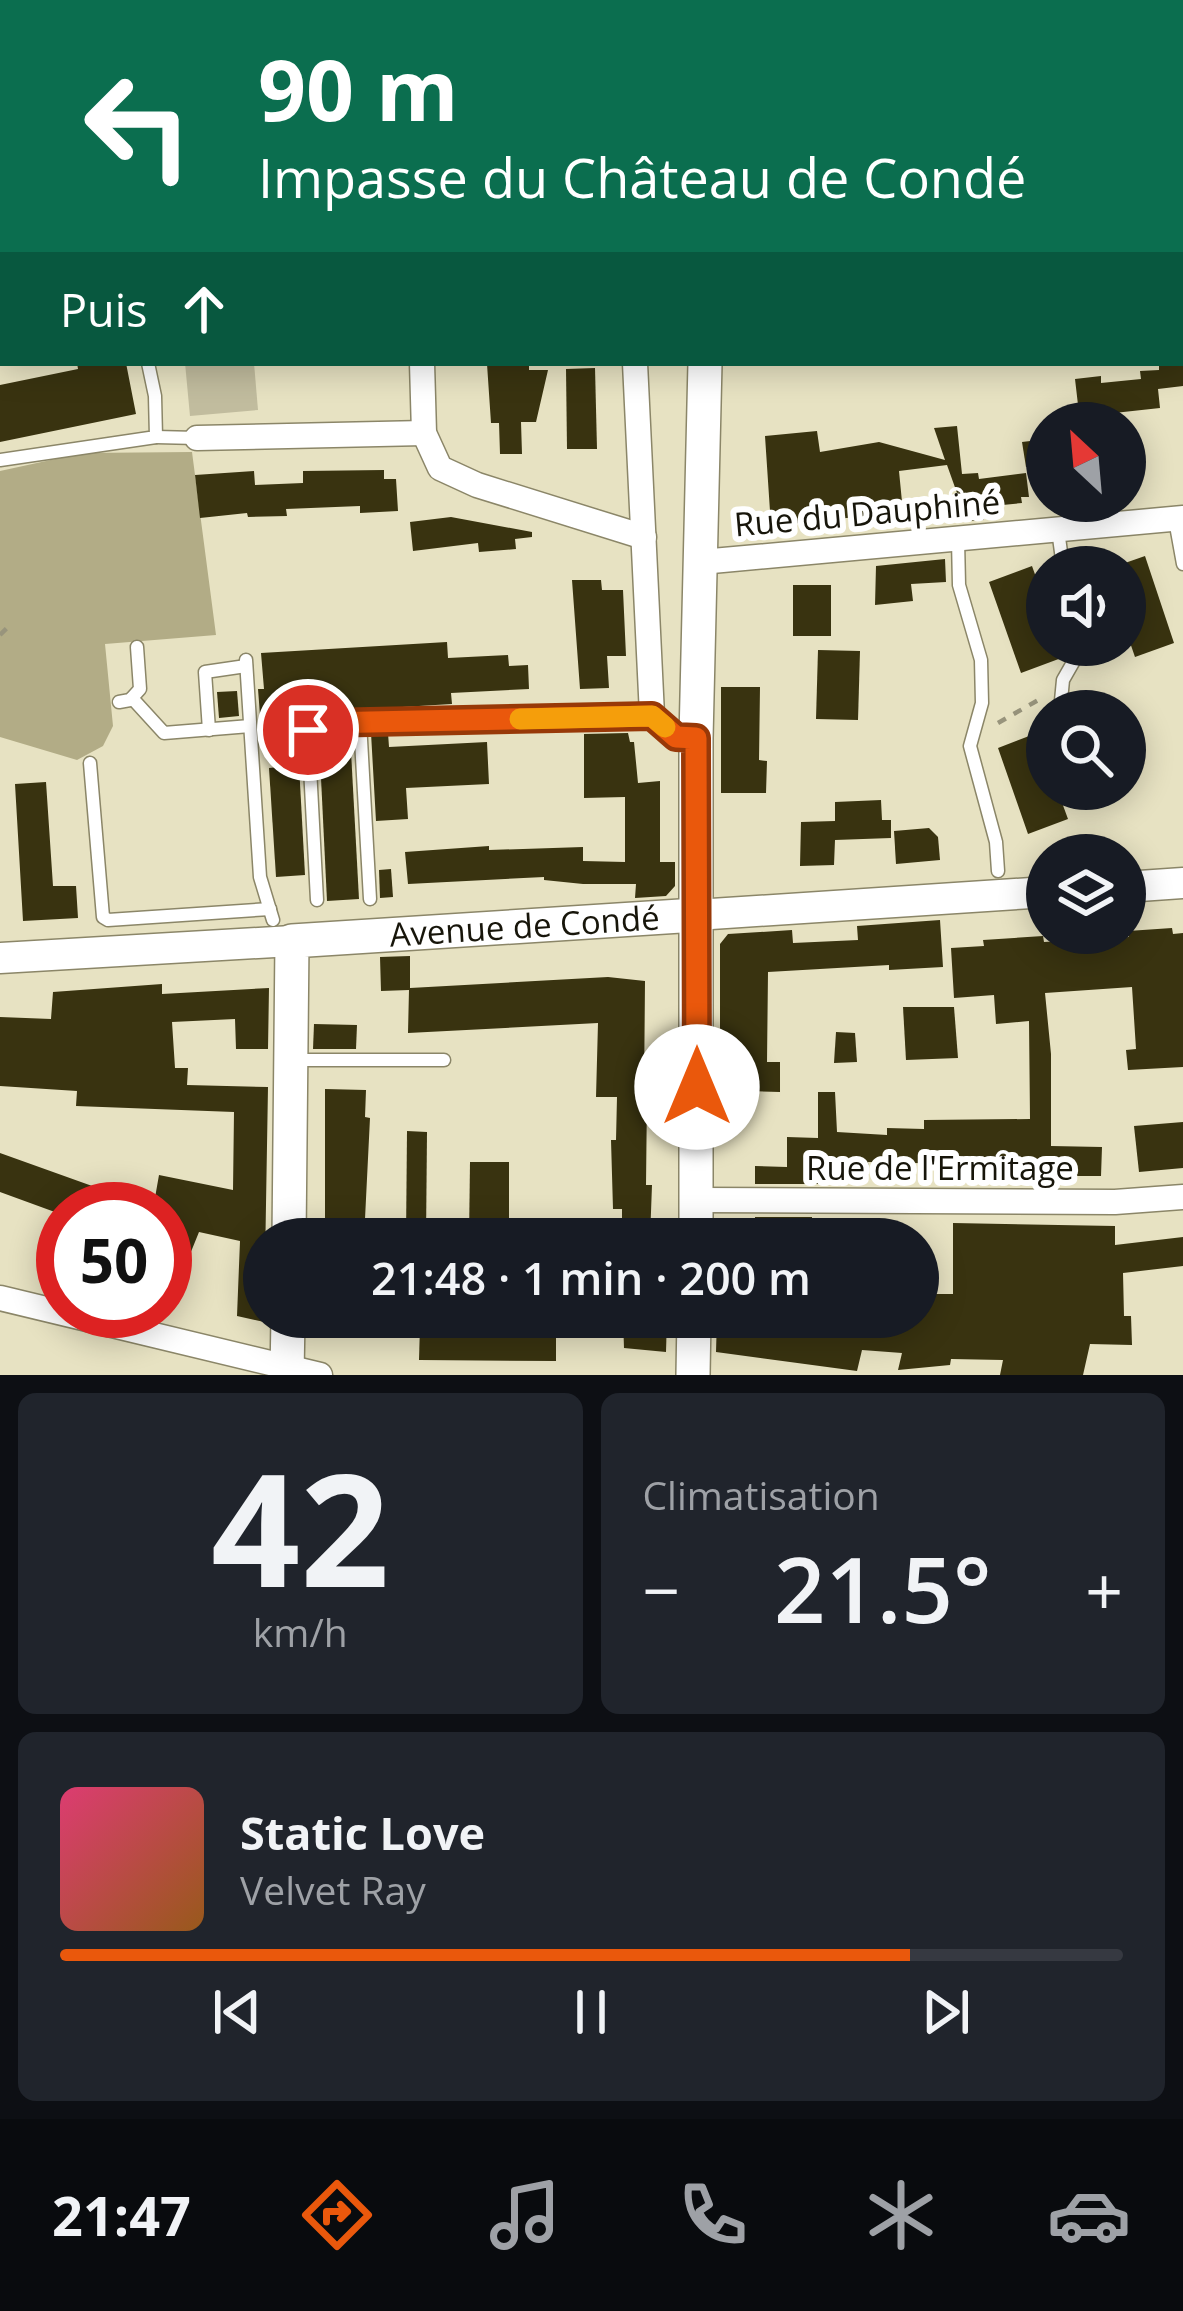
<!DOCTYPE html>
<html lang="fr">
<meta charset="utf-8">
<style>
:root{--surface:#171b24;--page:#20242c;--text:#f1f3f6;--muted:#9ea1a6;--line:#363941;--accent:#ea580c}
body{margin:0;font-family:"Open Sans",sans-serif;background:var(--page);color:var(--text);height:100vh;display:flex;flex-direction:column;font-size:45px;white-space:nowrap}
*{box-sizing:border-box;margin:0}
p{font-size:39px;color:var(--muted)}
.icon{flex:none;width:66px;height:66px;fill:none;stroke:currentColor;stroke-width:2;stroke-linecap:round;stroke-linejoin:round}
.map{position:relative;height:1375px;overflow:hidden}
.side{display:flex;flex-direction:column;gap:18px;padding:18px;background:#0d0f14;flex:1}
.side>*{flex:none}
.banner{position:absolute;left:0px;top:0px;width:1185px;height:366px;box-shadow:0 6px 30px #0003;background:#0b6e4f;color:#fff;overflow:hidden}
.needle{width:78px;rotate:334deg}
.tools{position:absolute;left:1026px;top:402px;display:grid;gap:24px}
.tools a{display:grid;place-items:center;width:120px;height:120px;border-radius:50%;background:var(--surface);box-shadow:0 6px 30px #0003;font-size:60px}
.speed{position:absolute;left:36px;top:1182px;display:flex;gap:24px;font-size:60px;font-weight:700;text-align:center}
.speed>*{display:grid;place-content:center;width:156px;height:156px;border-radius:50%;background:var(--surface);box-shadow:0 6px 30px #0003;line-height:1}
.speed .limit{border:18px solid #d22;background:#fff;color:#111}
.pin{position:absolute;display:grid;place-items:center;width:102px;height:102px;color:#fff;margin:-51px;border:6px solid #fff;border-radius:50%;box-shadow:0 3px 12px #0007}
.me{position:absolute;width:132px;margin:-66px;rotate:0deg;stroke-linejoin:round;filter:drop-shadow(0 0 9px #0008)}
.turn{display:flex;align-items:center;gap:42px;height:252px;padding:0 60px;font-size:54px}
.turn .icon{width:156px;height:156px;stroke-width:2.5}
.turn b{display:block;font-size:84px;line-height:102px}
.then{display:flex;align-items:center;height:114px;padding:0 60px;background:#0003;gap:24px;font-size:45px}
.big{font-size:90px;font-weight:600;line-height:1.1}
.side .widget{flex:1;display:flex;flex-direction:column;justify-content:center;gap:18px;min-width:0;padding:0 42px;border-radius:18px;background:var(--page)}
.side .dial{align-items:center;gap:0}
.dial b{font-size:156px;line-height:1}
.song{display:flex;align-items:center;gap:36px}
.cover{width:144px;height:144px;border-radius:18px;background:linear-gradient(135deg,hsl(340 70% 55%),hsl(30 70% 35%))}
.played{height:12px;border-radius:6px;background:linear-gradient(90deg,var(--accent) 80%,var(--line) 80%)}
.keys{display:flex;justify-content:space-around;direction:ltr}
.heat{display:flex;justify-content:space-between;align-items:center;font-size:66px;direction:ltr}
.side .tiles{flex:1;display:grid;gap:18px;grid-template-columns:1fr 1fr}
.widget:last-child{grid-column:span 2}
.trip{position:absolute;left:243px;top:1218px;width:696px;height:120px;border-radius:60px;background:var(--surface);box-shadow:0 6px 30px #0003;font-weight:600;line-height:120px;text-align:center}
.menu{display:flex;height:192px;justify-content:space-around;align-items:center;background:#090b0e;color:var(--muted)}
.menu .icon{width:84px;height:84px}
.menu .selected{color:var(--accent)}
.menu b{font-size:54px;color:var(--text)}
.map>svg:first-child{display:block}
.green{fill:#c1bc9e}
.forest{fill:#b2ac86}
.building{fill:#393310}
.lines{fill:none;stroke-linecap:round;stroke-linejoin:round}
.service-casing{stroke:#8b8668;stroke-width:15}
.minor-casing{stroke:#8b8668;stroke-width:27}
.tertiary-casing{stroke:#8b8668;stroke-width:33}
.secondary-casing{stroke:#8b8668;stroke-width:36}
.path{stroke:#98947c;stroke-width:4.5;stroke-dasharray:9 9;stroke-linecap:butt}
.service{stroke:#fff;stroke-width:12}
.minor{stroke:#fff;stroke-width:24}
.tertiary{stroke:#fff;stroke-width:30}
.secondary{stroke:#fff;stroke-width:33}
.route-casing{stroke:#983908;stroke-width:30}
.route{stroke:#ea580c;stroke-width:21}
.slow{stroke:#f59e0b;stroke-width:21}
.labels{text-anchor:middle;stroke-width:12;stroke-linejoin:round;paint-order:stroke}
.street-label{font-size:33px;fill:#17150a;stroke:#fff}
</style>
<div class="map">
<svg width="1183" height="1375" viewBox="0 0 1183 1375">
<rect width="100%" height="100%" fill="#e7e2c2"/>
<path class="green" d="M 185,363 L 254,363 L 258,410 L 190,416 Z"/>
<path class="forest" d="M 192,452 L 216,635 L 105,644 L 113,726 L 103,746 L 77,760 L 0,737 L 0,471 L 83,453 Z"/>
<g class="building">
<path d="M 77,363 L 126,363 L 136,414 L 0,442 L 0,385 L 78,369 Z"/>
<path d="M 529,363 L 529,370 L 548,370 L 536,422 L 521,422 L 522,454 L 500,454 L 499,423 L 491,423 L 487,364 Z"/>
<path d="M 1159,363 L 1183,363 L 1183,386 L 1158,389 L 1160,408 L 1105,414 L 1106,419 L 1080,422 L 1075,379 L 1101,376 L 1101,383 L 1141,379 L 1140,371 L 1159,370 Z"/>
<path d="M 595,368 L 597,449 L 567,449 L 566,369 Z"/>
<path d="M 957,426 L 962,474 L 978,473 L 979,479 L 1026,473 L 1029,497 L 1021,497 L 1022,503 L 982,507 L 984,520 L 967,521 L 947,465 L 899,471 L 903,512 L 771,526 L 765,436 L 817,431 L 820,452 L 879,442 L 945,460 L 934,428 Z"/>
<path d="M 1047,439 L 1047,464 L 1026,467 L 1022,442 Z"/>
<path d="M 384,470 L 384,479 L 396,479 L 398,511 L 360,513 L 360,506 L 286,509 L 287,516 L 248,517 L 247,513 L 200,518 L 195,475 L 254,471 L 255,485 L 303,483 L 303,471 Z"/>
<path d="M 451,517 L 532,532 L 532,537 L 515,539 L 516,549 L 479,552 L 478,543 L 413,551 L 410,522 Z"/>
<path d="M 1145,556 L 1174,643 L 1135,657 L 1125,628 L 1125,563 Z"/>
<path d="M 945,559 L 946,582 L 911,584 L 913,601 L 875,605 L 876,566 Z"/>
<path d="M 1032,566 L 1047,608 L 1047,645 L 1071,645 L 1064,657 L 1021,673 L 989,582 Z"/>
<path d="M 572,580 L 601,580 L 602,590 L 623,590 L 626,656 L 607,656 L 609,688 L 580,689 Z"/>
<rect x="793" y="585" width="38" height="51"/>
<path d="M 447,642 L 448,658 L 508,655 L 509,666 L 528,665 L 529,689 L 451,693 L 452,704 L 386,708 L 386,712 L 260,715 L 258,689 L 264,689 L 261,653 Z"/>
<path d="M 818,650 L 860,651 L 858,720 L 816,719 Z"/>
<path d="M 721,687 L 760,687 L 759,760 L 767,761 L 766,793 L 721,793 Z"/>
<path d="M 237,691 L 239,716 L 219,718 L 217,692 Z"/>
<path d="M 325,733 L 350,733 L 359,899 L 327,901 L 319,737 Z"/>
<path d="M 371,733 L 388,733 L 389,747 L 487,742 L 489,784 L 406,788 L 408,819 L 376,821 Z"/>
<path d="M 628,733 L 630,742 L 634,742 L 638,783 L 660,781 L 660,862 L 675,862 L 675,886 L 666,896 L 635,898 L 636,884 L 583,884 L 544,880 L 544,877 L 408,884 L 405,852 L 489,846 L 489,850 L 583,847 L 583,861 L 625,862 L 625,797 L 584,798 L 584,734 Z"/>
<path d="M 1037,733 L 1047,760 L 1047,789 L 1057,789 L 1068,819 L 1028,834 L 998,748 Z"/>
<path d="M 299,765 L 305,875 L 276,877 L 269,768 Z"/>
<path d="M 46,782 L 53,886 L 76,886 L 78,918 L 23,921 L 15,784 Z"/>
<path d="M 881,800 L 882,820 L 891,820 L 891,838 L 835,840 L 834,865 L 800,866 L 801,822 L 835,821 L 835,802 Z"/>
<path d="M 929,828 L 938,837 L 940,860 L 896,864 L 894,831 Z"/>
<path d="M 391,869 L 393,897 L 380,898 L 379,870 Z"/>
<path d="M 940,920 L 943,967 L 889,970 L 889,965 L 768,972 L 767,1062 L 780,1062 L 780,1092 L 720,1090 L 720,944 L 728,934 L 792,930 L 793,943 L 858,940 L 857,926 Z"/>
<path d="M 1172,928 L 1173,934 L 1183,933 L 1183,1067 L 1128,1070 L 1126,1050 L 1136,1049 L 1132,987 L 1045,993 L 1051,1054 L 1051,1146 L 1102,1147 L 1101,1176 L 1076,1176 L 1076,1169 L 972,1171 L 972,1167 L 957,1168 L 958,1164 L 868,1162 L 869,1168 L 827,1168 L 827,1184 L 755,1184 L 755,1166 L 787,1167 L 787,1137 L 818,1138 L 818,1092 L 835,1092 L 837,1132 L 887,1135 L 887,1128 L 924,1129 L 924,1120 L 1030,1119 L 1029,1021 L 996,1024 L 994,995 L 954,998 L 951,948 L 984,946 L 983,940 L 1043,936 L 1044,942 L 1129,937 L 1128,931 Z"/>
<path d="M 410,956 L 410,988 L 608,977 L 645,981 L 644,1095 L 647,1095 L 646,1185 L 652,1185 L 650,1239 L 622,1239 L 622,1209 L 613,1209 L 611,1140 L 616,1140 L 617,1097 L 596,1097 L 598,1023 L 408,1033 L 409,990 L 381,991 L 380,957 Z"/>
<path d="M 162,984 L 162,994 L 269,988 L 268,1049 L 236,1049 L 235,1019 L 172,1022 L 175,1068 L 188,1068 L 187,1085 L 268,1087 L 264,1322 L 237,1316 L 240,1241 L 199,1232 L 165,1316 L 165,1209 L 153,1209 L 159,1175 L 233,1190 L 234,1112 L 76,1106 L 77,1091 L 0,1086 L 0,1017 L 51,1019 L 53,992 Z"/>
<path d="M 903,1007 L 954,1007 L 958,1058 L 906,1060 Z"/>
<path d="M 314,1024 L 357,1025 L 356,1049 L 313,1049 Z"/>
<path d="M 836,1032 L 855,1033 L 857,1062 L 834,1063 Z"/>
<path d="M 325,1089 L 366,1090 L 365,1117 L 370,1118 L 364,1239 L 325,1239 Z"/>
<path d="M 1183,1122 L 1183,1168 L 1139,1172 L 1134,1126 Z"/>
<path d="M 407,1131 L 427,1132 L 426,1239 L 406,1239 Z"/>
<path d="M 0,1153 L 148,1206 L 147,1209 L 63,1209 L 63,1215 L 0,1192 Z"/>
<path d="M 470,1162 L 509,1162 L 509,1239 L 469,1239 Z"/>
<rect x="755" y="1217" width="57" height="22"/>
<path d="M 953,1223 L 1115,1226 L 1115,1245 L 1183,1237 L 1183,1266 L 1123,1273 L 1124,1316 L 1131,1316 L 1132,1345 L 1090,1344 L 1083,1375 L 1000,1375 L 1003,1360 L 951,1359 L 950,1365 L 898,1370 L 902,1353 L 862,1350 L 857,1371 L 716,1352 L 717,1317 L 918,1317 L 918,1294 L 953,1294 Z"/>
<path d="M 623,1317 L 667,1317 L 666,1352 L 624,1348 Z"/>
<path d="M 420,1325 L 556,1326 L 556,1361 L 419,1360 Z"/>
</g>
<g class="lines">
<g class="service-casing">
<g id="service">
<path d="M 1168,0 L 1168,3"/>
<path d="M 922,3 L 931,0"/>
<path d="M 1182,23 L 1183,23"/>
<path d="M 0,218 L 3,221"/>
<path d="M 156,437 L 197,438"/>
<path d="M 0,460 L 156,437 L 155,396 L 148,363"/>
<path d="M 1175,520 L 1183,564"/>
<path d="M 1058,530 L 1063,567"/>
<path d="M 958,540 L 959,585 L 981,660 L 982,703 L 970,746 L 996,842 L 998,871"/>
<path d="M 246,660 L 260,877 L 273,920"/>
<path d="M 132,698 L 164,733 L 250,726"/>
<path d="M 119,702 L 130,700 L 140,689 L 137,647"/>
<path d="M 1060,711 L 1063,680 L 1083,645"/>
<path d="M 360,722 L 370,899"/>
<path d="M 209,730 L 205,672 L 246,666"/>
<path d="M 90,763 L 103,917 L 108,920 L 270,909"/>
<path d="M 317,900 L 308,730 L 323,723 L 453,721"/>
<path d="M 292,1060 L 444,1060"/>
</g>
</g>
<g class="minor-casing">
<g id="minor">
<path d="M 410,0 L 410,3"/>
<path d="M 744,3 L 755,0"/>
<path d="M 1182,205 L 1183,205"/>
<path d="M 422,363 L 424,433 L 440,468 L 477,485 L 644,537"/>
<path d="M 635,363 L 652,715 L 677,737 L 696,738"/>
<path d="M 197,438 L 424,433"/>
<path d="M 701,562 L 1183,518"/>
<path d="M 453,721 L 652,715"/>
<path d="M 697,1200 L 1115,1202 L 1183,1197"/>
<path d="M 0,1298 L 320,1375"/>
</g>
</g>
<g class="tertiary-casing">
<g id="tertiary">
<path d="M 508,0 L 541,3"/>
<path d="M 1125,887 L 1183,883"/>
<path d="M 696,915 L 1047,892"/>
<path d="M 0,958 L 292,941"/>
</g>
</g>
<g class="secondary-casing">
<g id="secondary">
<path d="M 710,0 L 710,3"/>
<path id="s1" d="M 289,1239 L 292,941 L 696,915"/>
<path d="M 696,1239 L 696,738 L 705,363"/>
<path d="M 287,1375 L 288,1317"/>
<path d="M 693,1375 L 694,1317"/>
</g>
</g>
<g class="path">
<path d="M 0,635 L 12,623"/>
<path d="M 998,723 L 1040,699"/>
</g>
<use href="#service" class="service"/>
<use href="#minor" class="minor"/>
<use href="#tertiary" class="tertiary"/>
<use href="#secondary" class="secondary"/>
</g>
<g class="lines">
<g class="route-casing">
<path id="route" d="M 308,730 L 323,723 L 652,716 L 676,737 L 696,738 L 697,1087"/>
</g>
<use href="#route" class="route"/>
<path class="slow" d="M 520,719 L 652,716 L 665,727"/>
</g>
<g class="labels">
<g class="street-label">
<text transform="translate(867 513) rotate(-5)" y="12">Rue du Dauphiné</text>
<text dy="12" stroke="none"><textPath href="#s1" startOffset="531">Avenue de Condé</textPath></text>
<text x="940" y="1180">Rue de l'Ermitage</text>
</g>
</g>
</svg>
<div class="tools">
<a><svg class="needle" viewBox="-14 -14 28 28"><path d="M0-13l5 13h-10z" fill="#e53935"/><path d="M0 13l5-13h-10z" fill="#9ea1a6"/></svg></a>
<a><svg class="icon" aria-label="sound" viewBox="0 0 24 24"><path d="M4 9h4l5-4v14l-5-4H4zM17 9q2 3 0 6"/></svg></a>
<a><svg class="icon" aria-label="search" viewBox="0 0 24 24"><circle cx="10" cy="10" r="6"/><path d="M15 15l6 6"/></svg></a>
<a><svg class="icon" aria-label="layers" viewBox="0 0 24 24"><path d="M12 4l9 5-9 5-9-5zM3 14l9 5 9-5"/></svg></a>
</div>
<div class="speed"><div class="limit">50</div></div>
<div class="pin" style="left:308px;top:730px;background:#d93025"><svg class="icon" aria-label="arrive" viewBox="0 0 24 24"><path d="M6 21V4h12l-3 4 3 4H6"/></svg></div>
<svg class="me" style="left:697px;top:1087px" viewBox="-20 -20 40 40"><circle r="19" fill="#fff"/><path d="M0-13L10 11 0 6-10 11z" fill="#ea580c"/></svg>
<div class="trip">21:48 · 1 min · 200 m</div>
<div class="banner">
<div class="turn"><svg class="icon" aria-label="left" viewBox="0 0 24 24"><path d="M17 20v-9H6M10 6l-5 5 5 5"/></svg><div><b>90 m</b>Impasse du Château de Condé</div></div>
<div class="then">Puis<svg class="icon" aria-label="ahead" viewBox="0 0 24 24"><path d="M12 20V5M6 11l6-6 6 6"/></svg></div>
</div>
</div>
<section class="side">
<div class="tiles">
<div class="widget dial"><b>42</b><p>km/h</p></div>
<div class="widget"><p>Climatisation</p>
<div class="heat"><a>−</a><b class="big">21.5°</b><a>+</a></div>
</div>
<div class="widget">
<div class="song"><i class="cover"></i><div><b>Static Love</b><p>Velvet Ray</p></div></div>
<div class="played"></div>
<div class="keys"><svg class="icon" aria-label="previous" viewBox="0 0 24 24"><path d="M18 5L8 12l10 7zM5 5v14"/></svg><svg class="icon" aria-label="pause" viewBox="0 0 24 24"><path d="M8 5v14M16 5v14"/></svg><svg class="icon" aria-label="next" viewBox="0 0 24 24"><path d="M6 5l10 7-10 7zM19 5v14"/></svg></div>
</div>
</div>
</section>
<nav class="menu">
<b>21:47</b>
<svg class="icon selected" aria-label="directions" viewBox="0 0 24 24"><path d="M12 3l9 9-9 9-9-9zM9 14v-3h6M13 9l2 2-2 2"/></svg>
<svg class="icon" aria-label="music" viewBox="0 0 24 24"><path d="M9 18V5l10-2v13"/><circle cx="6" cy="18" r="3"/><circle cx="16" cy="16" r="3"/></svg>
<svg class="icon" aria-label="phone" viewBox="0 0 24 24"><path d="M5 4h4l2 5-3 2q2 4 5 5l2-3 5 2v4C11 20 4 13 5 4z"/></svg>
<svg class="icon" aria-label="climate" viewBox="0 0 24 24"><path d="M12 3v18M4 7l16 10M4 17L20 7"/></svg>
<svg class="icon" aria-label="car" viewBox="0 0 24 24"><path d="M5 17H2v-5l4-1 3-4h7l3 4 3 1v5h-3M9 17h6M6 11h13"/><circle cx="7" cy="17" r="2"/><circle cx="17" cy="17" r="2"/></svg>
</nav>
